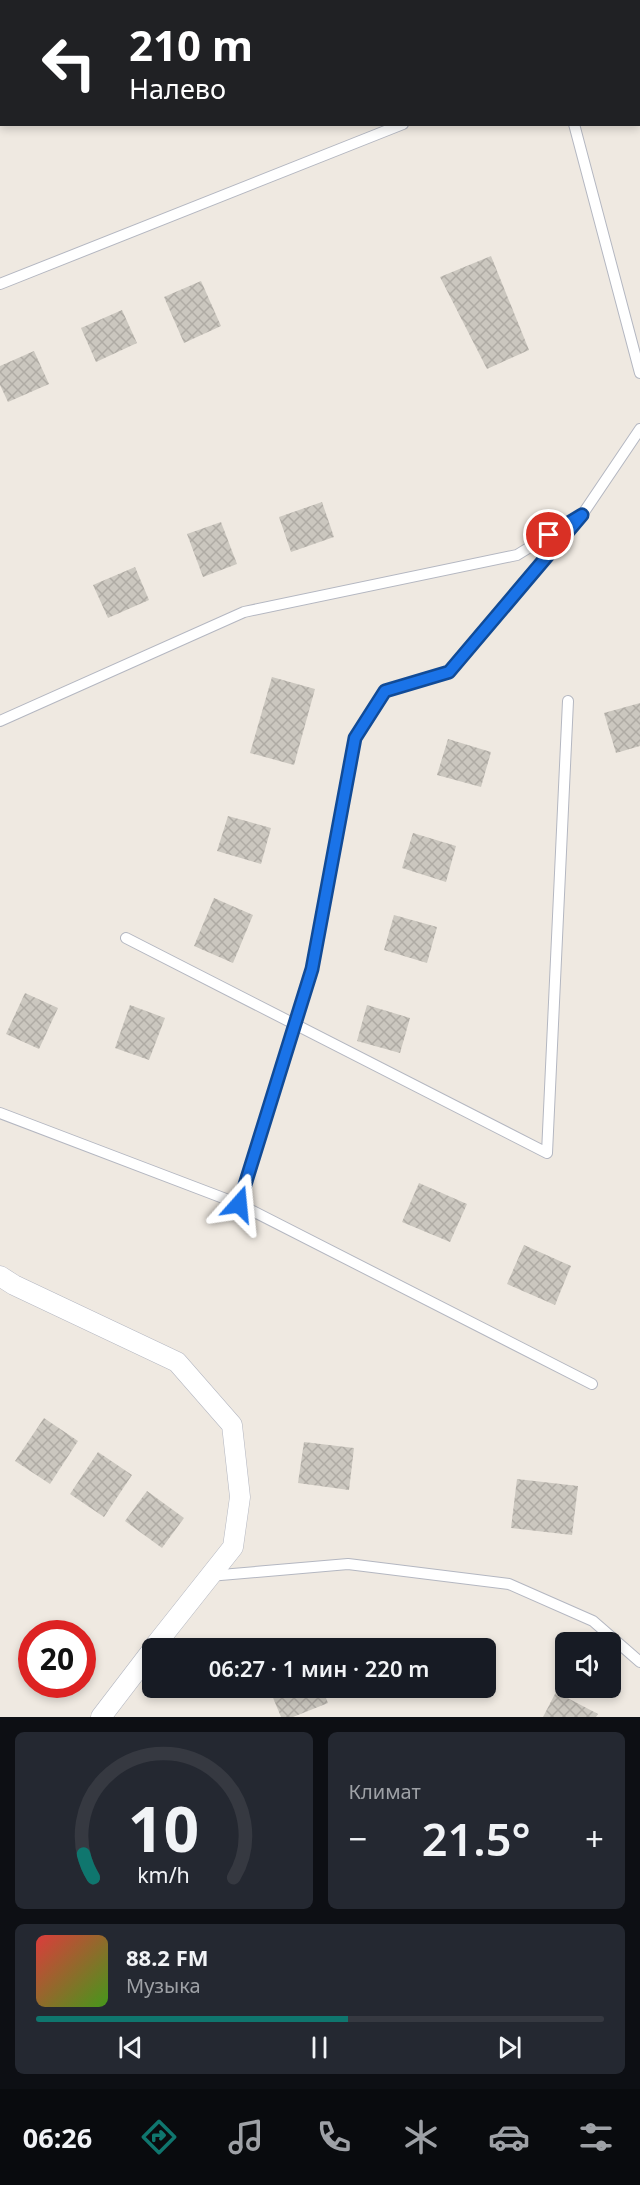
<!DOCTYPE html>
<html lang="ru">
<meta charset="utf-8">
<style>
:root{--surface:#171b24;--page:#242831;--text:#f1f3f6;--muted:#9ea1a6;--line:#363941;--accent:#0f766e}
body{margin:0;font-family:"Noto Sans",sans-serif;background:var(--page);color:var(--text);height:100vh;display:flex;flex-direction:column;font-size:22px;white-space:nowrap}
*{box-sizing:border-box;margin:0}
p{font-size:20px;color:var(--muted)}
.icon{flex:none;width:33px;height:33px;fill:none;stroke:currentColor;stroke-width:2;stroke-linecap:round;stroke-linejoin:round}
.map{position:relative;height:1717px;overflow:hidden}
.details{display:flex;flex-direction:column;gap:15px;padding:15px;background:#0d0f14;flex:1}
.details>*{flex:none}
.banner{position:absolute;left:0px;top:0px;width:640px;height:126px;box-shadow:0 3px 9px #0003;background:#202124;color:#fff;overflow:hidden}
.tools{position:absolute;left:555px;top:1632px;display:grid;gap:12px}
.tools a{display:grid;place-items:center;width:66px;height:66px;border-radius:9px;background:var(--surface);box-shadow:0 3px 9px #0003;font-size:30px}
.speed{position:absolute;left:18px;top:1620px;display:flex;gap:12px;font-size:30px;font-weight:700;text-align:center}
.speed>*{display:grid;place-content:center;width:78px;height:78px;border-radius:50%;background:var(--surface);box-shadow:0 3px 9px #0003;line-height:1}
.speed .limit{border:9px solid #d22;background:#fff;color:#111}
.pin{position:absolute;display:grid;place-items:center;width:51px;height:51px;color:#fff;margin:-26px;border:3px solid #fff;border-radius:50%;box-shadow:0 2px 6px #0007}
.me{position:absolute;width:66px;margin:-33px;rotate:18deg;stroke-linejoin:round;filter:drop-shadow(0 0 4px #0008)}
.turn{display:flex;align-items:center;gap:21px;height:126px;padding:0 30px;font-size:27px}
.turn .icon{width:78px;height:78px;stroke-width:2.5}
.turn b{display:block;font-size:42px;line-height:51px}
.big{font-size:45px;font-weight:600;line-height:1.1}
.details .widget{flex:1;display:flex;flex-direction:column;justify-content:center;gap:9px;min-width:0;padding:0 21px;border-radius:9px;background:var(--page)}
.details .dial{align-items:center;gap:0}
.dial svg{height:156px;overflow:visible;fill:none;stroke:var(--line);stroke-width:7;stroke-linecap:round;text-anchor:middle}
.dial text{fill:var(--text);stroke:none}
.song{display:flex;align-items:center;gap:18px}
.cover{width:72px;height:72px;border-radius:9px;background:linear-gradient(135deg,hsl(0 70% 55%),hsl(100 70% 35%))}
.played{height:6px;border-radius:3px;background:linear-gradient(90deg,var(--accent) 55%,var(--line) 55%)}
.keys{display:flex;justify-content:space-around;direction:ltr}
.heat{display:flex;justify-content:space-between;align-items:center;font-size:33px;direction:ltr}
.details .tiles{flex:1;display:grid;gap:15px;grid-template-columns:1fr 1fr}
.widget:last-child{grid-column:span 2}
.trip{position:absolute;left:142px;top:1638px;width:354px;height:60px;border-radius:9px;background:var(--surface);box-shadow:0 3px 9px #0003;font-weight:600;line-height:60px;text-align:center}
.tabs{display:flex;height:96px;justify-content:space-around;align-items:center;background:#090b0e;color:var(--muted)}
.tabs .icon{width:42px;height:42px}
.tabs .selected{color:var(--accent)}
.tabs b{font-size:27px;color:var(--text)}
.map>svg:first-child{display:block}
.building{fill:url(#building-cross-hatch)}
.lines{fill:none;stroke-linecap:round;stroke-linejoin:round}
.service-casing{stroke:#b4b7c1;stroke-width:12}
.minor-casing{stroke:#b4b7c1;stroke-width:21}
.service{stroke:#fff;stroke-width:10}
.minor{stroke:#fff;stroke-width:20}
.route-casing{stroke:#114b97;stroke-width:15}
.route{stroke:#1a73e8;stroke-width:10}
</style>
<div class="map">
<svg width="640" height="1717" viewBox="0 0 640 1717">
<defs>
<pattern id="building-cross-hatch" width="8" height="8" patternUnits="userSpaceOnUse" patternTransform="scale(1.5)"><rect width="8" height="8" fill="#cbc7bf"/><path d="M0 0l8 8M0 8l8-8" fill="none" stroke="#afaba4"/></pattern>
</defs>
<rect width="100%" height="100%" fill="#efe9e1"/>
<g class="building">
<path d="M 491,256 L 529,350 L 487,369 L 440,277 Z"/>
<path d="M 201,281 L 221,326 L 184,343 L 164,297 Z"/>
<path d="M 122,310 L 137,343 L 96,362 L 81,328 Z"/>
<path d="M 34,351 L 49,384 L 8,402 L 0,385 L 0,366 Z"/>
<path d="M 322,502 L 334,537 L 291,552 L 279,517 Z"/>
<path d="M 221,522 L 237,564 L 203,577 L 187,534 Z"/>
<path d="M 135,567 L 149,600 L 108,618 L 93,585 Z"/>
<path d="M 272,677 L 315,689 L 294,765 L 250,753 Z"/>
<path d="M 640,703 L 640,746 L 616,753 L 604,713 Z"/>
<path d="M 448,739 L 491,752 L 481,787 L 437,775 Z"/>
<path d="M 228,816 L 271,828 L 261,864 L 217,851 Z"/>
<path d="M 413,833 L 456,846 L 446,882 L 402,868 Z"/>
<path d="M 214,898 L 253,915 L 233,963 L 194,946 Z"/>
<path d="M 394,915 L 437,927 L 427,963 L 384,950 Z"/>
<path d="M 25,993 L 58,1008 L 39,1049 L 6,1034 Z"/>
<path d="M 130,1005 L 165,1018 L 149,1060 L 115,1048 Z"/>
<path d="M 367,1005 L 410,1018 L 400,1053 L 357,1041 Z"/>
<path d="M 419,1183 L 467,1204 L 450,1242 L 402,1222 Z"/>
<path d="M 524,1245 L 571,1266 L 555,1305 L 507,1284 Z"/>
<path d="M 44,1418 L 78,1441 L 50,1484 L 15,1461 Z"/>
<path d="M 304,1442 L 354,1448 L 349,1490 L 298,1483 Z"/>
<path d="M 98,1452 L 132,1475 L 104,1517 L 70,1494 Z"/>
<path d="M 517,1479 L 578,1486 L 572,1535 L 511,1528 Z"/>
<path d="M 147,1491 L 184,1518 L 162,1548 L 125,1521 Z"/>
<path d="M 269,1688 L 322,1688 L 328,1703 L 293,1717 L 281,1717 Z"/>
<path d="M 556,1692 L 598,1714 L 596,1717 L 543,1717 Z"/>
</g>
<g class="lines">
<g class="service-casing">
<g id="service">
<path d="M 224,0 L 229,2"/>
<path d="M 563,0 L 564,2"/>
<path d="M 639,33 L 640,33"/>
<path d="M 639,99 L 640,100"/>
<path d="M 574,124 L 640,373"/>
<path d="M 0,284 L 403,124"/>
<path d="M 582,515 L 449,672 L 385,691 L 355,738 L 312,969 L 239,1204 L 592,1384"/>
<path d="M 0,721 L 244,612 L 517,555 L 582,515 L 640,429"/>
<path d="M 126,938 L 547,1153 L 568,701"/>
<path d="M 0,1113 L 239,1204"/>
<path d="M 209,1576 L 348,1564 L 509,1584 L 593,1621 L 640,1662"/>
</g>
</g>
<g class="minor-casing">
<g id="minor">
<path d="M 0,1276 L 14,1285 L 177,1362 L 232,1425 L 240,1497 L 233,1547 L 153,1648"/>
<path d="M 101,1717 L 153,1649"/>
</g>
</g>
<use href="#service" class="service"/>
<use href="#minor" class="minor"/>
</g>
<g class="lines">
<g class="route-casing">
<path id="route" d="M 239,1204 L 312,969 L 355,738 L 385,691 L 449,672 L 582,515 L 549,535"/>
</g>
<use href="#route" class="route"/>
</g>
</svg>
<div class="tools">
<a><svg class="icon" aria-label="sound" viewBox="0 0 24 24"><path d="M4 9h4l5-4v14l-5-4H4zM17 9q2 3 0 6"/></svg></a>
</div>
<div class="speed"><div class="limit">20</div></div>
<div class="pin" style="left:549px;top:535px;background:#d93025"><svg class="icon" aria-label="arrive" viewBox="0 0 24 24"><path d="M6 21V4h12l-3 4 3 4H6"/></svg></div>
<svg class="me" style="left:239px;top:1204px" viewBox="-20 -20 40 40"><path d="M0-17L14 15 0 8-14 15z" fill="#1a73e8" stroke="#fff" stroke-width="4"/></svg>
<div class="trip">06:27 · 1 мин · 220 m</div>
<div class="banner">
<div class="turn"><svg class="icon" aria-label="left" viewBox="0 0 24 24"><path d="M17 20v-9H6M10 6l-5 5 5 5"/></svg><div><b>210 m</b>Налево</div></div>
</div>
</div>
<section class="details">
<div class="tiles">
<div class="widget dial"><svg viewBox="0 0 100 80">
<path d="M14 69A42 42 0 1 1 86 69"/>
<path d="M14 69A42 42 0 0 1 9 57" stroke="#0f766e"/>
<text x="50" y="56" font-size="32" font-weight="700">10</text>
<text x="50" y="72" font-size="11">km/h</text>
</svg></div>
<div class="widget"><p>Климат</p>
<div class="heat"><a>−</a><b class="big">21.5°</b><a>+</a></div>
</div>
<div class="widget">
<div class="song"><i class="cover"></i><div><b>88.2 FM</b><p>Музыка</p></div></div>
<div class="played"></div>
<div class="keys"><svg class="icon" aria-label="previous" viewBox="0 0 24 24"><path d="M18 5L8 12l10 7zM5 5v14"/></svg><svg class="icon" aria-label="pause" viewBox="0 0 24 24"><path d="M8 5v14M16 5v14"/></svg><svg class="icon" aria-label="next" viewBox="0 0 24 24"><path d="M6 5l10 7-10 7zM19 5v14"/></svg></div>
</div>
</div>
</section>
<nav class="tabs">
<b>06:26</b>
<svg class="icon selected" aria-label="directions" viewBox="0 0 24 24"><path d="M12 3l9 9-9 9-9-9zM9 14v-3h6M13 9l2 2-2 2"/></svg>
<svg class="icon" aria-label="music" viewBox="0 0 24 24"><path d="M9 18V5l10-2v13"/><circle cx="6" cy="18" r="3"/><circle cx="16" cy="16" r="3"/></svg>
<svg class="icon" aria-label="phone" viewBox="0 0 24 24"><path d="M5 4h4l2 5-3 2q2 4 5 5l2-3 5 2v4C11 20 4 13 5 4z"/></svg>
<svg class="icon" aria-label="climate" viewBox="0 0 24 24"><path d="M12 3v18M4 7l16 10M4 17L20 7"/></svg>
<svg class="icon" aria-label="car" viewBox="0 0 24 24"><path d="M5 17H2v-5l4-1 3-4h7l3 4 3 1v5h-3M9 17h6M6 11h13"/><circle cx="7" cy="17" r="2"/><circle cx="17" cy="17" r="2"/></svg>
<svg class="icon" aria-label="filters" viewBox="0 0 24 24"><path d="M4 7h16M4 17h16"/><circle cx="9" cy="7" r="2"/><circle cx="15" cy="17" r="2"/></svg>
</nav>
